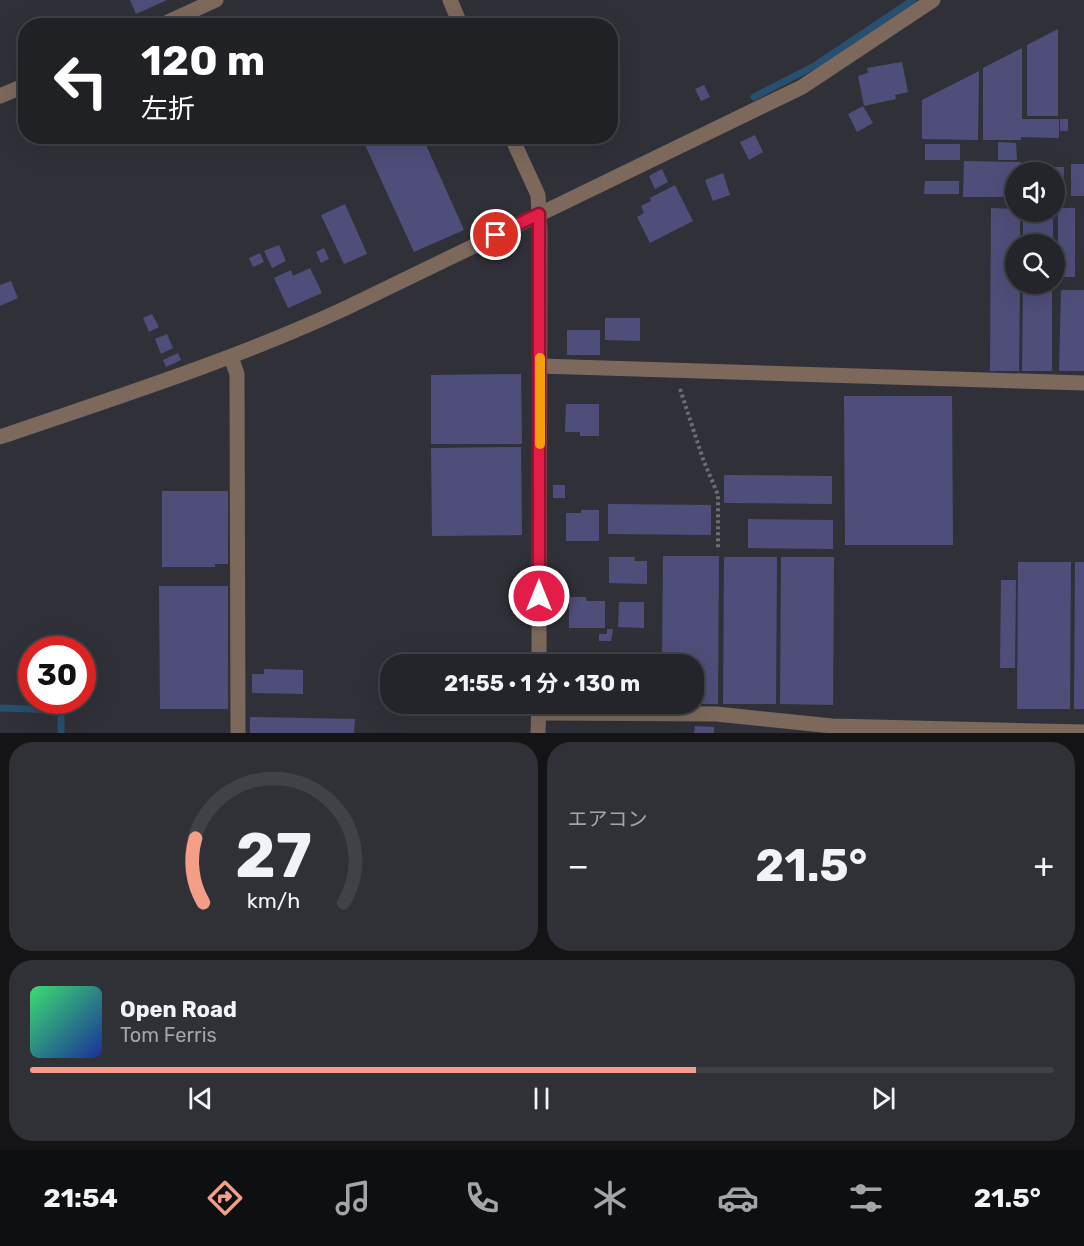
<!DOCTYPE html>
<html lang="ja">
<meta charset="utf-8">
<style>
:root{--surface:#24252a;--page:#303136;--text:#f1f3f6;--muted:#a3a5a8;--line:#414247;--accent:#f49e88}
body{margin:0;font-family:Rubik,"Noto Sans JP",sans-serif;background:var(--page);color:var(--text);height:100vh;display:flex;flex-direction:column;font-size:22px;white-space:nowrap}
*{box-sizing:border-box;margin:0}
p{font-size:20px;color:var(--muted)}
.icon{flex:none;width:33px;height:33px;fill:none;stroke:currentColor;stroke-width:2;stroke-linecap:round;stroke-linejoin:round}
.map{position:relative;height:733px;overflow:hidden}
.drawer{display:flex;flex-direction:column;gap:9px;padding:9px;background:#141417;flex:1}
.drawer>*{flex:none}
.guide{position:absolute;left:18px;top:18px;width:600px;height:126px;border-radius:24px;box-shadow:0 6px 24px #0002,0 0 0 2px var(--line);background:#202124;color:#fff;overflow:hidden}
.fabs{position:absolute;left:1005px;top:162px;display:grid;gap:12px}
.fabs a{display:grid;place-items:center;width:60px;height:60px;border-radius:50%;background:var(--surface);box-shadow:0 6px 24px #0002,0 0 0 2px var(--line);font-size:30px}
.speed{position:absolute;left:18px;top:636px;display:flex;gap:12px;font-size:30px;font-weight:700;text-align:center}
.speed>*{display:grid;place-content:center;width:78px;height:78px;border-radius:50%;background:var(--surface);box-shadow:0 6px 24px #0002,0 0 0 2px var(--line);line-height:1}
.speed .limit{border:9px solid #d22;background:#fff;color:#111}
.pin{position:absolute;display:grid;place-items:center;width:51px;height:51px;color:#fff;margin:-26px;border:3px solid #fff;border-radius:50%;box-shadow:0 2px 6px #0007}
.me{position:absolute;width:66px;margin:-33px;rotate:0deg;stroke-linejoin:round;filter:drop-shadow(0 0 4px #0008)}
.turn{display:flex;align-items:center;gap:21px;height:126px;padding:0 24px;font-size:27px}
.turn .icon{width:78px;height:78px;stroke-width:2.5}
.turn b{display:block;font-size:42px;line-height:51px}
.big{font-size:45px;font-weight:700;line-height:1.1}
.drawer .widget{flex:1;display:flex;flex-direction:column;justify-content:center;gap:9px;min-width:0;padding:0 21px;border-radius:24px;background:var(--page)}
.drawer .dial{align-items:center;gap:0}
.dial svg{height:156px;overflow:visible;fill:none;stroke:var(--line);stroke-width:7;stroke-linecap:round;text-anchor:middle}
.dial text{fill:var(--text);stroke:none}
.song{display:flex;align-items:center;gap:18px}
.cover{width:72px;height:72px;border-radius:9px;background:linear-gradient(135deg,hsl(140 70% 55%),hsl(230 70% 35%))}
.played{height:6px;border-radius:3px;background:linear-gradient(90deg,var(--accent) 65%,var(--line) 65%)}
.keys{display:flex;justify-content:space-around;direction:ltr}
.heat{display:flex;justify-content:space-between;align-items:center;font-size:33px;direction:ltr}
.drawer .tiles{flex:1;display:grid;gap:9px;grid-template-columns:1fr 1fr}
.widget:last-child{grid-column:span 2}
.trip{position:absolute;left:380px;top:654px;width:324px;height:60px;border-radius:24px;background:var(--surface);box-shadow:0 6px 24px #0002,0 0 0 2px var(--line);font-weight:700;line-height:60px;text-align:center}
.tabs{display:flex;height:96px;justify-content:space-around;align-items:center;background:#0e0f11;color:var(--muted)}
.tabs .icon{width:42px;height:42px}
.tabs .current{color:var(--accent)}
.tabs b{font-size:27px;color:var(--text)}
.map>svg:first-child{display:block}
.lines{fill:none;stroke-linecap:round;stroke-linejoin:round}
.stream{stroke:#274f6f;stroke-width:7}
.building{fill:#4f4e7a}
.path{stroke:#6c6c73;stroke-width:4;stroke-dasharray:3 3;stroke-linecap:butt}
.minor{stroke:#7c695c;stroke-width:15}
.route-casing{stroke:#92132f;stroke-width:15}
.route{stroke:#e11d48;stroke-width:10}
.slow{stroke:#f59e0b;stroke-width:10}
</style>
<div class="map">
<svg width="1084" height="733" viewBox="0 0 1084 733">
<rect width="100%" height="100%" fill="#303138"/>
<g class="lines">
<g class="stream">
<path d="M 754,97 L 816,65 L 913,0"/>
<path d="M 0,708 L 61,710 L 61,733"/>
</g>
</g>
<g class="building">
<path d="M 130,0 L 167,0 L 136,14 Z"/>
<path d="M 1058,29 L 1058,116 L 1027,116 L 1027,45 Z"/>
<path d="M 1022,48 L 1022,119 L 1059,119 L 1059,138 L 1021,137 L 1021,140 L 983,140 L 983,68 Z"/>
<path d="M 902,62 L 908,92 L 895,95 L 896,99 L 864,106 L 858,76 L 868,73 L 867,68 Z"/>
<path d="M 979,71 L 978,140 L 922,139 L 922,100 Z"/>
<path d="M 704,85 L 710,97 L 701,101 L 695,89 Z"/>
<path d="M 863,106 L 873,123 L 857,132 L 848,114 Z"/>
<rect x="1060" y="119" width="8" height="12"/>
<path d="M 755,135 L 763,152 L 749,160 L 740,142 Z"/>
<path d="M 361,136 L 422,136 L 464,230 L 414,252 Z"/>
<path d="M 998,142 L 1016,143 L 1017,160 L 998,160 Z"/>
<rect x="925" y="144" width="35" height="16"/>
<path d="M 964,161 L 1021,162 L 1021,172 L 1016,172 L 1016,197 L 963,197 Z"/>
<rect x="1071" y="164" width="13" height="32"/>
<path d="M 1028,167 L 1064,167 L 1063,195 L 1054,195 L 1054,172 L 1028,172 Z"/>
<path d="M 662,169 L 668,182 L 655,189 L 649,176 Z"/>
<path d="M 723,173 L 730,195 L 713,201 L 705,180 Z"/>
<path d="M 925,181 L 959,181 L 959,194 L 924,194 Z"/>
<path d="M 675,185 L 693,221 L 650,243 L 637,217 L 644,213 L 641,206 L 651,201 L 650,198 Z"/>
<path d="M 345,204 L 367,254 L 344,264 L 321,215 Z"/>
<path d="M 991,208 L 1016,209 L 1016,212 L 1020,212 L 1020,244 L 1016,244 L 1016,284 L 1020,284 L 1019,371 L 990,371 Z"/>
<rect x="1058" y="208" width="17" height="69"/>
<rect x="1023" y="212" width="30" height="32"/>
<path d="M 279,245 L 286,261 L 272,268 L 264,251 Z"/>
<path d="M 324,248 L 329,259 L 321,263 L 316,252 Z"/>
<path d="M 260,253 L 264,262 L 253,267 L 249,258 Z"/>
<path d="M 310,268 L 322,293 L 288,308 L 274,278 L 291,270 L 293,276 Z"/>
<path d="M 11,281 L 18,298 L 0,306 L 0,285 Z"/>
<path d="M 1023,284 L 1052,284 L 1052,371 L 1022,371 Z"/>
<path d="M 1061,290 L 1084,290 L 1084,371 L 1059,371 Z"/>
<path d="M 152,314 L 159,327 L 149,332 L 143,318 Z"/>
<path d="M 605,318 L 640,318 L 640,341 L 605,340 Z"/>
<rect x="567" y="330" width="33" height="25"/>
<path d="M 167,334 L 173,348 L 161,354 L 155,339 Z"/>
<path d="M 178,353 L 181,360 L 166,367 L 163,360 Z"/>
<path d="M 521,374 L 522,444 L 431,444 L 431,375 Z"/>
<path d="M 844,396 L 952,396 L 953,545 L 845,545 Z"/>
<path d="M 566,404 L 599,404 L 599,436 L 580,436 L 580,432 L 565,432 Z"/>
<path d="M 521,447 L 522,535 L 432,536 L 431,448 Z"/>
<path d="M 724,475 L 832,476 L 832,504 L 724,503 Z"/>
<rect x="553" y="485" width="12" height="13"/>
<path d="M 162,491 L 228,491 L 228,564 L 215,564 L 215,567 L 162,567 Z"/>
<path d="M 608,504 L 711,505 L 711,535 L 608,534 Z"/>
<path d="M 581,510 L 599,510 L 599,541 L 566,541 L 566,513 L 581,513 Z"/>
<path d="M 748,519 L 833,520 L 833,549 L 748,548 Z"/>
<path d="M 663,556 L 719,556 L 718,704 L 693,704 L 693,664 L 662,664 Z"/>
<path d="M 609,557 L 635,557 L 634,561 L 647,561 L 647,584 L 609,583 Z"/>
<path d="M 724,557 L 777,557 L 776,704 L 723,704 Z"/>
<path d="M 781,557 L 834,557 L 833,705 L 780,704 Z"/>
<path d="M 1018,562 L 1071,562 L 1070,709 L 1017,709 Z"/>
<path d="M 1075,562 L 1084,562 L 1084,709 L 1074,709 Z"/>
<path d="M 1001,580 L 1016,580 L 1015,668 L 1000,668 Z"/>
<path d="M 159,586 L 228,586 L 228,709 L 160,709 Z"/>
<path d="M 569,597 L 586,597 L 586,601 L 605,601 L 605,628 L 569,628 Z"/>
<path d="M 619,602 L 644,602 L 644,628 L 618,627 Z"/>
<path d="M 607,629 L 613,629 L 611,641 L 599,641 L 599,634 L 607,634 Z"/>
<path d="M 264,669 L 303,670 L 303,694 L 252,693 L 252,674 L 264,674 Z"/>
<path d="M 250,717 L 355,719 L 354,733 L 250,733 Z"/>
<path d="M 695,726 L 714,727 L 714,733 L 694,733 Z"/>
</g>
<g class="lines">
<path class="path" d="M 680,389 L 703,459 L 718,495 L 718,549"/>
<g class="minor">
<path d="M 450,0 L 461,26"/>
<path d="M 159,26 L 216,0"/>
<path d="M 0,96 L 26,85"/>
<path d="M 511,136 L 538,195 L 540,233 L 539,664"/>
<path d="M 231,357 L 237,374 L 238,733"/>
<path d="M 540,366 L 1084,383"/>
<path d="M 0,437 C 117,397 234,360 346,308 L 802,87 L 933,0"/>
<path d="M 538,713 L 716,714 L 832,726 L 1084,732"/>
<path d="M 538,733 L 539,704"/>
</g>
</g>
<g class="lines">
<g class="route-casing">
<path id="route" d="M 496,235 L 539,214 L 539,596"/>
</g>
<use href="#route" class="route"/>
<path class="slow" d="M 540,444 L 540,358"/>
</g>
</svg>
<div class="fabs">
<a><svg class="icon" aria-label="sound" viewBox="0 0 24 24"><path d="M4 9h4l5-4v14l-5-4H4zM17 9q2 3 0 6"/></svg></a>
<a><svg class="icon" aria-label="search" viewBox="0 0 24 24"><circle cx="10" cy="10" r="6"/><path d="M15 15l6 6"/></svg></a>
</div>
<div class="speed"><div class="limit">30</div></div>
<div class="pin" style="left:496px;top:235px;background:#d93025"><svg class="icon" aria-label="arrive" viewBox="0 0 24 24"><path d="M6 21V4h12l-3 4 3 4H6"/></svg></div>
<svg class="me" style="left:539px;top:596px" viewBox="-20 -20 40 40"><circle r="17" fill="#e11d48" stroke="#fff" stroke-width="3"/><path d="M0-11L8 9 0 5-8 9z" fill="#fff"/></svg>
<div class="trip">21:55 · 1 分 · 130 m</div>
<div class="guide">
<div class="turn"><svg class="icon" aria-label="left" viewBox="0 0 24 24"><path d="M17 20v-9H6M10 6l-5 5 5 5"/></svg><div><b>120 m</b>左折</div></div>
</div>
</div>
<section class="drawer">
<div class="tiles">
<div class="widget dial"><svg viewBox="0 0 100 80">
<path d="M14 69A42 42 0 1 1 86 69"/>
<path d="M14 69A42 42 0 0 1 10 36" stroke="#f49e88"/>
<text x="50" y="56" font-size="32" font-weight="700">27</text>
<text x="50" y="72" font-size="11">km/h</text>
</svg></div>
<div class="widget"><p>エアコン</p>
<div class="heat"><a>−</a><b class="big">21.5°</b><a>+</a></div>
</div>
<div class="widget">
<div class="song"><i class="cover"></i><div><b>Open Road</b><p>Tom Ferris</p></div></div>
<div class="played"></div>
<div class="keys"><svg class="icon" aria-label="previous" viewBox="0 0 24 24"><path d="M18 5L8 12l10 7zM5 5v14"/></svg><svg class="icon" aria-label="pause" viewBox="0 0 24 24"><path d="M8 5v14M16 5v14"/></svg><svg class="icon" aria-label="next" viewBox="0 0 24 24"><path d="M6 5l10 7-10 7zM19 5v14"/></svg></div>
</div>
</div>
</section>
<nav class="tabs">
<b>21:54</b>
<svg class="icon current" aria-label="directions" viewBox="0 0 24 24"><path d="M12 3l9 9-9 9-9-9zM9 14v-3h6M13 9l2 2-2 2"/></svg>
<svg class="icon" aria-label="music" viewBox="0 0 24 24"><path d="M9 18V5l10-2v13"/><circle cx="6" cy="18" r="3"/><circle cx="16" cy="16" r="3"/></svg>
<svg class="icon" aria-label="phone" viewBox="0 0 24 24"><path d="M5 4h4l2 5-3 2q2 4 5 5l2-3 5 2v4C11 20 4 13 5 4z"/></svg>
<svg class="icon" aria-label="climate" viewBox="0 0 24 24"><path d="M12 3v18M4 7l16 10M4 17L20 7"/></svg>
<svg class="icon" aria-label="car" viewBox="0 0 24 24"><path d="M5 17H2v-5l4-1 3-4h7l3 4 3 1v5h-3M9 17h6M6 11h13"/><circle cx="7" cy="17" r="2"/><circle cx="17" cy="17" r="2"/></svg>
<svg class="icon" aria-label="filters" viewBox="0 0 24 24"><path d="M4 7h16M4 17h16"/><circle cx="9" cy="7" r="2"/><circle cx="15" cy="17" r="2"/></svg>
<b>21.5°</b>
</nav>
